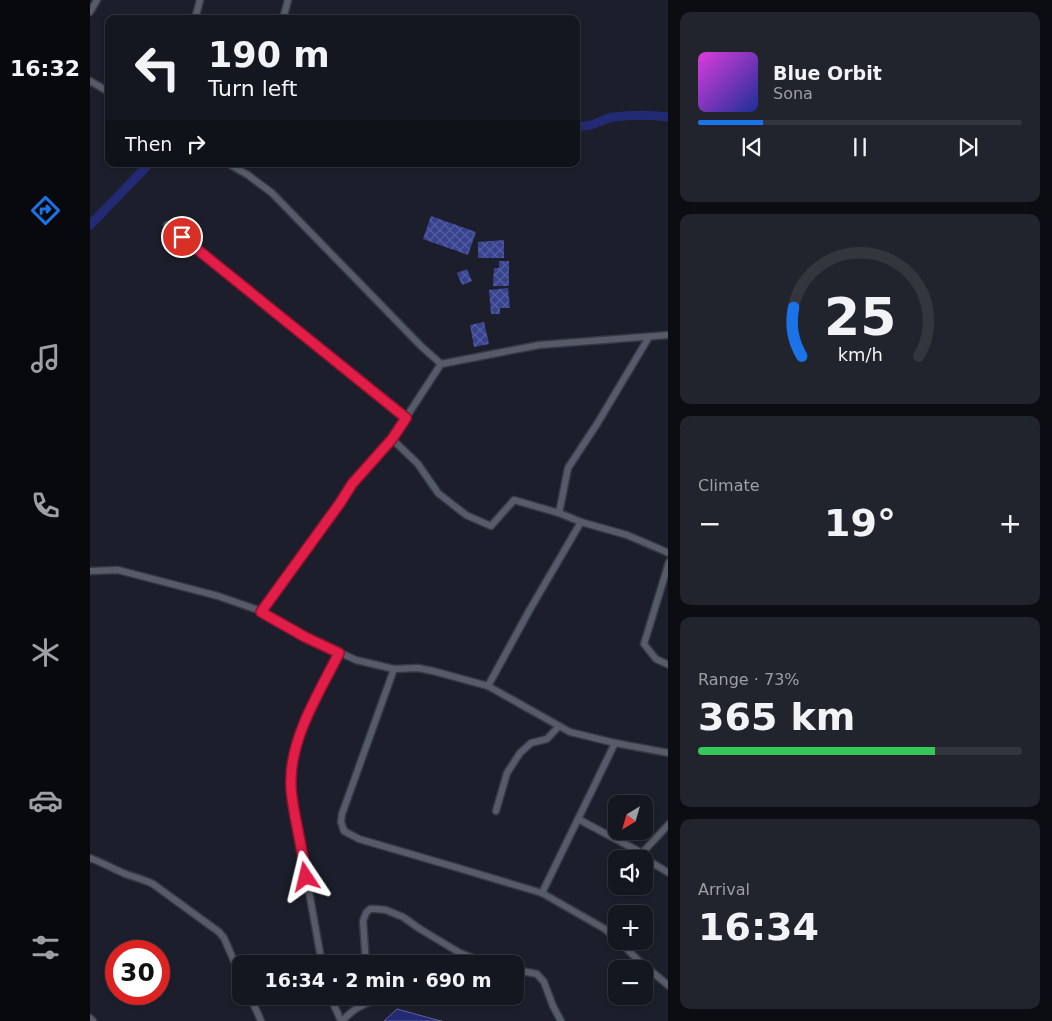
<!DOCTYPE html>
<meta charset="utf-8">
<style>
:root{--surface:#151720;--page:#22242d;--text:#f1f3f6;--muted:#9d9fa5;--line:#34363e;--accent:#1a73e8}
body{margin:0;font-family:"DejaVu Sans",sans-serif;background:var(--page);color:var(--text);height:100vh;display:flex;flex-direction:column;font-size:19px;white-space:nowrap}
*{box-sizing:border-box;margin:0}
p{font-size:16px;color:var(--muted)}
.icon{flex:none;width:28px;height:28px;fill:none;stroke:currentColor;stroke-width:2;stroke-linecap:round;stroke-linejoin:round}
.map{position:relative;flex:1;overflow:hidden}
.panel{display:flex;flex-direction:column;gap:12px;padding:12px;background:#0c0d12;width:384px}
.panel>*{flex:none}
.banner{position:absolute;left:15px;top:15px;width:475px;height:152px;border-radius:10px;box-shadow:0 1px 4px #0004,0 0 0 1px var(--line);background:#151720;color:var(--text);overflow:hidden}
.needle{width:32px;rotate:217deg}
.tools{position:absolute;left:518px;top:795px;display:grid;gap:10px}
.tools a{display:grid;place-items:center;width:45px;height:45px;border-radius:10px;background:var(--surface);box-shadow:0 1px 4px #0004,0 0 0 1px var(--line);font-size:25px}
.speed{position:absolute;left:15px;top:940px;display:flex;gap:10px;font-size:25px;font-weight:700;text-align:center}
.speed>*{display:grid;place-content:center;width:65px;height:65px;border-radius:50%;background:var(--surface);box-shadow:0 1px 4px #0004,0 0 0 1px var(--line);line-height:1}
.speed .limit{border:8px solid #d22;background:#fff;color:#111}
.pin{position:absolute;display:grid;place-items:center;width:42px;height:42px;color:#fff;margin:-21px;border:2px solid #fff;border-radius:50%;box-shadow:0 1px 5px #0007}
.me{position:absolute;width:55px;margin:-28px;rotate:350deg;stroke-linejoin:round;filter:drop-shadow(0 0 4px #0008)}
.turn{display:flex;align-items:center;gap:18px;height:105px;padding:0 20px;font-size:22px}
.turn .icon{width:65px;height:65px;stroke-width:2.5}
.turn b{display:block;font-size:35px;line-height:42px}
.then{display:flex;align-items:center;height:48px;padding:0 20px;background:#0003;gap:10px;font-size:19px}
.big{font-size:38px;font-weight:700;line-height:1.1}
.panel .card{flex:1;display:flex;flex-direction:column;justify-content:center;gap:8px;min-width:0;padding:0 18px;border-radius:10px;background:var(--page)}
.panel .dial{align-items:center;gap:0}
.dial svg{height:130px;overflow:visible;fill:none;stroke:var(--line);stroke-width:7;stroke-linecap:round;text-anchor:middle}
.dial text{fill:var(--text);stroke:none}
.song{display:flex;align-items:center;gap:15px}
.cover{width:60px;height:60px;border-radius:8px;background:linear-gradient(135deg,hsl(300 70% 55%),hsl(230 70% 35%))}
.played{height:5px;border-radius:2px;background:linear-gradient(90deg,var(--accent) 20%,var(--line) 20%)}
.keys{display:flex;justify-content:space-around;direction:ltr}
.heat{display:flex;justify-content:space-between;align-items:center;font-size:28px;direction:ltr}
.charge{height:8px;border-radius:4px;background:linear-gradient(90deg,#34c759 73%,var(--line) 0)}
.trip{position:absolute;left:142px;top:955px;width:292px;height:50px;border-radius:10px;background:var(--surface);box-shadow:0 1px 4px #0004,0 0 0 1px var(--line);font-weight:700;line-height:50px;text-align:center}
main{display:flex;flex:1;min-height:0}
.tabs{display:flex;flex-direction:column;width:90px;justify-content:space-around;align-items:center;background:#08090d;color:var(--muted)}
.tabs .icon{width:35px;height:35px}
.tabs .active{color:var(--accent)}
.tabs b{font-size:22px;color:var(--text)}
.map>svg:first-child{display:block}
.water{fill:#232a74;stroke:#5d6399}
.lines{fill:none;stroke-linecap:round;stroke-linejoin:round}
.canal{stroke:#232a74;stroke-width:9}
.building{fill:url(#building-cross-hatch)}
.street-casing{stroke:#383a43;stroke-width:9}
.street{stroke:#575b69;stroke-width:6}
.route-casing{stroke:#92132f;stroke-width:12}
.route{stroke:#e11d48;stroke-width:9}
</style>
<main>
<nav class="tabs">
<b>16:32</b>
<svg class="icon active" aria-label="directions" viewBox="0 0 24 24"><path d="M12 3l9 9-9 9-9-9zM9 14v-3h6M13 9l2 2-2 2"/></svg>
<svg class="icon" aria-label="music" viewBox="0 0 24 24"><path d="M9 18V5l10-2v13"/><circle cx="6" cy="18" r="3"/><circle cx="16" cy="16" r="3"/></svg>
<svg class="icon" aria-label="phone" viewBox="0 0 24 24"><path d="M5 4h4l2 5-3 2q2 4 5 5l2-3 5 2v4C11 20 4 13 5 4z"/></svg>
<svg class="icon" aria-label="climate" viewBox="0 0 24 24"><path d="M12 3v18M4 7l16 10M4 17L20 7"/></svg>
<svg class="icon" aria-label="car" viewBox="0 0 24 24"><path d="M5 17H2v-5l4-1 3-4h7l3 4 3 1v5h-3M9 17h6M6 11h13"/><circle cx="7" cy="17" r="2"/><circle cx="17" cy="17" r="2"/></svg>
<svg class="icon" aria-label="filters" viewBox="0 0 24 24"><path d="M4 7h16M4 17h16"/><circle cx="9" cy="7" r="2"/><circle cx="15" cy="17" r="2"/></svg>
</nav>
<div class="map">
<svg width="579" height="1021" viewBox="0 0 579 1021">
<defs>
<pattern id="building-cross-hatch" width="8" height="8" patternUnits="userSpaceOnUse" patternTransform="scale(1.25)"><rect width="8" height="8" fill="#37438f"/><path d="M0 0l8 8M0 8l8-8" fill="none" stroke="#545e9f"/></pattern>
</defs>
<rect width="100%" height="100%" fill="#1c1f2b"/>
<path class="water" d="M 307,1009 L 347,1020 L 352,1021 L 294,1021 Z"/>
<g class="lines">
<g class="canal">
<path d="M 486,126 C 504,128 508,120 523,117 C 540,115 562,115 579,117"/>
<path d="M 0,225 L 59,164"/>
</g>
</g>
<g class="building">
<path d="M 341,216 L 386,232 L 378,255 L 333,239 Z"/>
<path d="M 414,240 L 414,258 L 388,258 L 388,242 Z"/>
<path d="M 409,261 L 419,261 L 419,286 L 403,286 L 404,268 L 409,268 Z"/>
<path d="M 377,269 L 382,281 L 372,285 L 367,273 Z"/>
<path d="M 418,288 L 420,308 L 410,308 L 410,314 L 401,314 L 399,290 Z"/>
<path d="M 394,322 L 399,344 L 384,347 L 380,325 Z"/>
</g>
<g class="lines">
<g class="street-casing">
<g id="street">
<path d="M 0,12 L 7,0"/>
<path d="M 105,19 L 110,0"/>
<path d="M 193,19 L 198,0"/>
<path d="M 0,81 L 19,92"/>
<path d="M 139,164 L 158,175 L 182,193 L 331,346 L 351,364"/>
<path d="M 77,225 L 316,418"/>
<path d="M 302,439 L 328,464 L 348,493 L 376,515 L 401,526 L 424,500 L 469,513 L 491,522 L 537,535 L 579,553"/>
<path d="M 469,513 L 478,468 L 507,424 L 559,337"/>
<path d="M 579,562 L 554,644 L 566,659 L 579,665"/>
<path d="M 0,571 L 28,570 L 128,596 L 171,611 L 215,637 L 266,660 L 304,669 L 328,668 L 343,671 L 398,686 L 480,732 L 525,743 L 579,753"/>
<path d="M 171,611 L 250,503 L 262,484 L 302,439 L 351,364 L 449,345 L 579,335"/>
<path d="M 304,669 L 252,814 L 251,822 L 254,831 L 269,839 L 365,867 L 452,893 L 515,929 L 526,939"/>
<path d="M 398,686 L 439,611 L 491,522"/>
<path d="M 406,811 L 417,773 L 430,753 L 441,743 L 457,739 L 469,726"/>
<path d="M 488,819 L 552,853"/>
<path d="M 579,824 L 552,853 L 559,861 L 579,873"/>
<path d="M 0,858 C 11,862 22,868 33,873 C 43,877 53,879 63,884 L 129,932 L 134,938 L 151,977"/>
<path d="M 452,893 L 525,743"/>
<path d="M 529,941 L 548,960 L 579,986"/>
<path d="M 232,964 L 202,797 C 201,791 200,784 201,778 C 203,735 230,691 249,653"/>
<path d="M 276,964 L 273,921 L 276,913 L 280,909 L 286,909 L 296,910 L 313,917 L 330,929 L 370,953 L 399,964"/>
<path d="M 426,970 L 447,974 L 454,982 L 463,1006 L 471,1021"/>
<path d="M 160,996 L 171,1021"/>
<path d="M 240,996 L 251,1021"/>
<path d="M 0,1018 L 3,1021"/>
<path d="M 252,1021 C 265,1008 270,1005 287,1000 L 286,996"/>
</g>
</g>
<use href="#street" class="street"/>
</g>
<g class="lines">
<g class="route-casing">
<path id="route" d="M 92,237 L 316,418 L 302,439 L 262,484 L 250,503 L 171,612 L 215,637 L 249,653 C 230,691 202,735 201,778 C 200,791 203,804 205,816 C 209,836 213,856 216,877"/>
</g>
<use href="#route" class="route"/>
</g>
</svg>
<div class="tools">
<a><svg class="needle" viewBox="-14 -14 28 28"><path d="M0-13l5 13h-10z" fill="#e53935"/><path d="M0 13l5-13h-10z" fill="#9d9fa5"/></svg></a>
<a><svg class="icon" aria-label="sound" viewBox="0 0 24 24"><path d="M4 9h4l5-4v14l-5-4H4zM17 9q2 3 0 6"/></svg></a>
<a>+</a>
<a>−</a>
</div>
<div class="speed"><div class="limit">30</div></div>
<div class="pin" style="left:92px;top:237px;background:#d93025"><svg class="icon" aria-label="arrive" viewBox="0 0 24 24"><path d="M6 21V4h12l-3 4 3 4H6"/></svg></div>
<svg class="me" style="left:216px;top:877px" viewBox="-20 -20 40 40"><path d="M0-17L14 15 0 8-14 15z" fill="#e11d48" stroke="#fff" stroke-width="4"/></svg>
<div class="trip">16:34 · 2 min · 690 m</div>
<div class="banner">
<div class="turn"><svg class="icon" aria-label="left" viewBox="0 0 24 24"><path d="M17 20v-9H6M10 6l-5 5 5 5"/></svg><div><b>190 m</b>Turn left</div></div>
<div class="then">Then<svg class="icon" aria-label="right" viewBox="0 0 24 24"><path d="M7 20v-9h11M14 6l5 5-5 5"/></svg></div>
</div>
</div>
<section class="panel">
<div class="card">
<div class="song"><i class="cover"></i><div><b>Blue Orbit</b><p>Sona</p></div></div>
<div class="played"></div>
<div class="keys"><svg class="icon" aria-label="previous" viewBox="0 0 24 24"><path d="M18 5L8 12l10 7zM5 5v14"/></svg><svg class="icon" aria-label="pause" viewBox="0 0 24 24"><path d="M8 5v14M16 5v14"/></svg><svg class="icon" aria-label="next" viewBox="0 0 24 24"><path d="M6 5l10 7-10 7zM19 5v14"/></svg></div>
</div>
<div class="card dial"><svg viewBox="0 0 100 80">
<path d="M14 69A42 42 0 1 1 86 69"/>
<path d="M14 69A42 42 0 0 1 9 39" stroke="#1a73e8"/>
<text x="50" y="56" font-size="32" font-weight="700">25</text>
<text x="50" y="72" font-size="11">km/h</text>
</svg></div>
<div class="card"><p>Climate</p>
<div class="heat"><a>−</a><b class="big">19°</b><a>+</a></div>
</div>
<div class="card"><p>Range · 73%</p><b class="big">365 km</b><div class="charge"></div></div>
<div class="card"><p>Arrival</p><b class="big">16:34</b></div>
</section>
</main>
